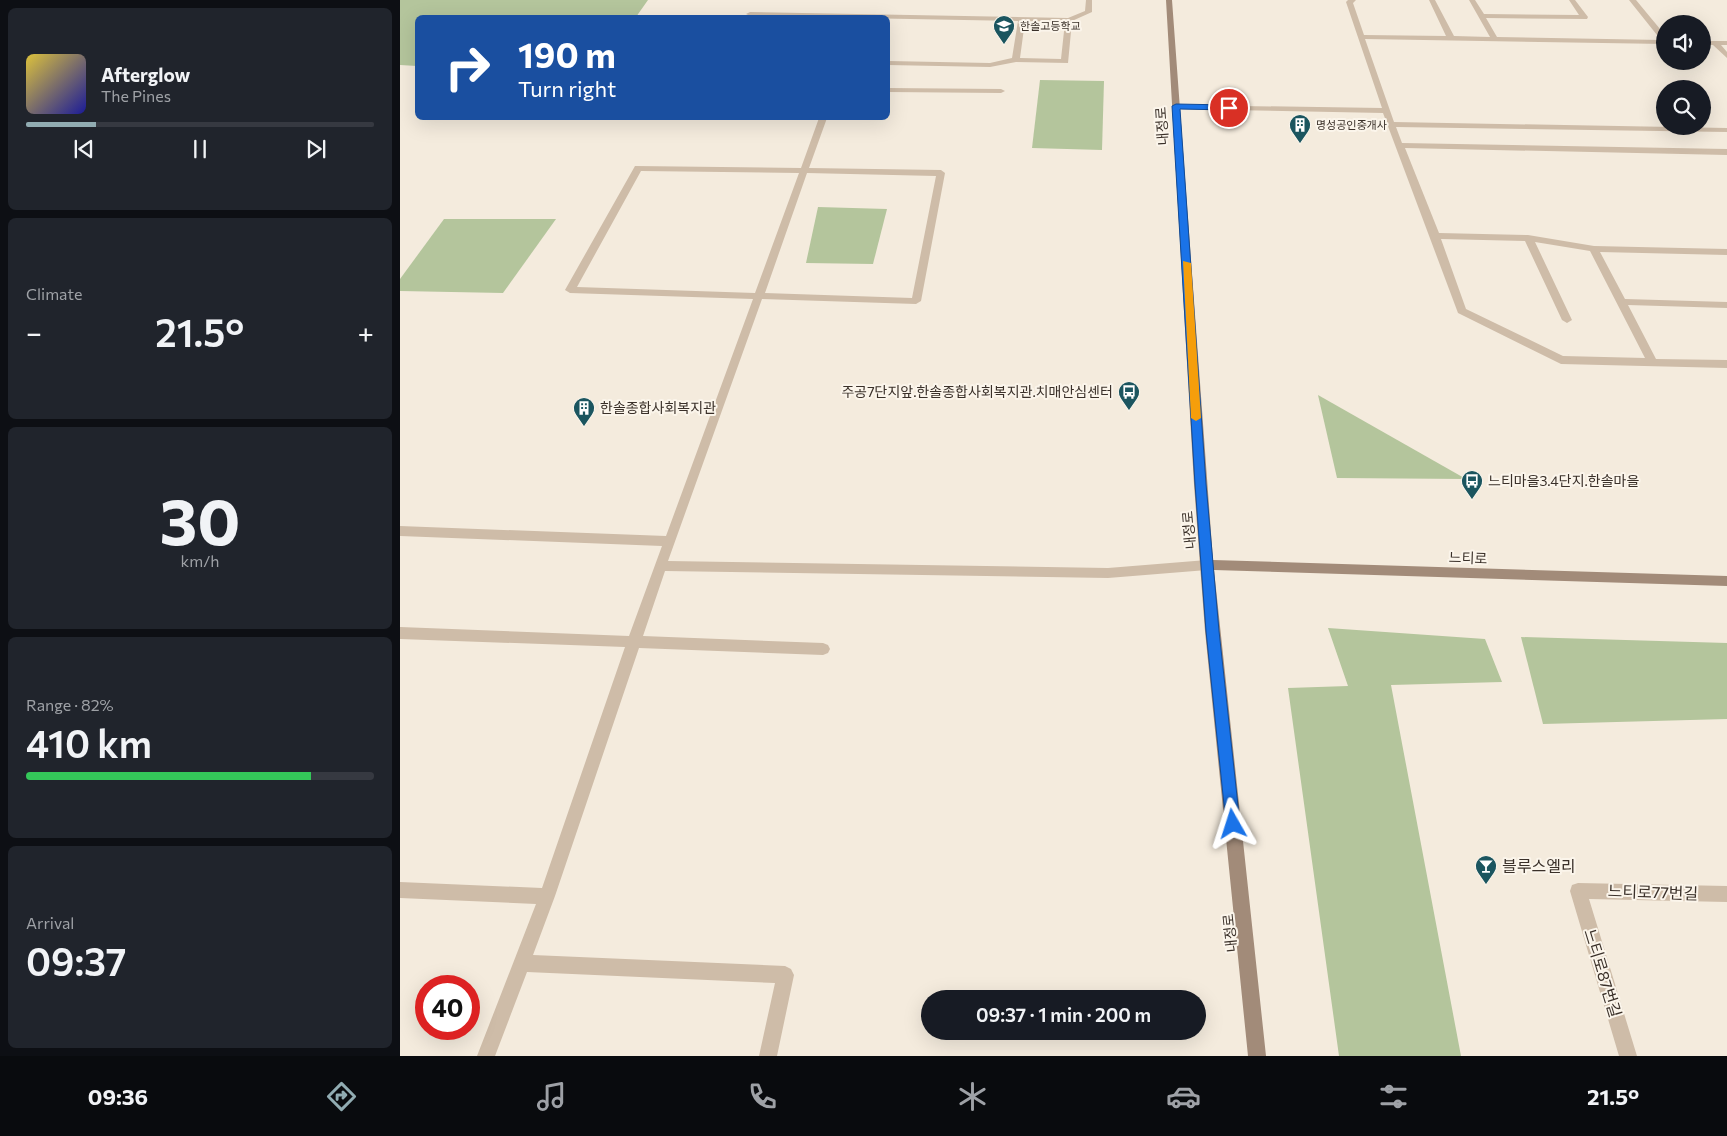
<!DOCTYPE html>
<meta charset="utf-8">
<style>
:root{--surface:#171b24;--page:#20242c;--text:#f1f3f6;--muted:#9ea1a6;--line:#363941;--accent:#91acb2}
body{margin:0;font-family:Commissioner,"Noto Sans KR",sans-serif;background:var(--page);color:var(--text);height:100vh;display:flex;flex-direction:column;font-size:19px;white-space:nowrap}
*{box-sizing:border-box;margin:0}
p{font-size:16px;color:var(--muted)}
.icon{flex:none;width:28px;height:28px;fill:none;stroke:currentColor;stroke-width:2;stroke-linecap:round;stroke-linejoin:round}
.map{position:relative;flex:1;overflow:hidden}
.side{display:flex;flex-direction:column;gap:8px;padding:8px;background:#0d0f14;width:400px}
.side>*{flex:none}
.top-card{position:absolute;left:15px;top:15px;width:475px;height:105px;border-radius:8px;box-shadow:0 5px 20px #0002;background:#1a4fa0;color:#fff;overflow:hidden}
.buttons{position:absolute;left:1256px;top:15px;display:grid;gap:10px}
.buttons a{display:grid;place-items:center;width:55px;height:55px;border-radius:50%;background:var(--surface);box-shadow:0 5px 20px #0002;font-size:25px}
.speed{position:absolute;left:15px;top:975px;display:flex;gap:10px;font-size:25px;font-weight:700;text-align:center}
.speed>*{display:grid;place-content:center;width:65px;height:65px;border-radius:50%;background:var(--surface);box-shadow:0 5px 20px #0002;line-height:1}
.speed .limit{border:8px solid #d22;background:#fff;color:#111}
.pin{position:absolute;display:grid;place-items:center;width:42px;height:42px;color:#fff;margin:-21px;border:2px solid #fff;border-radius:50%;box-shadow:0 1px 5px #0007}
.me{position:absolute;width:55px;margin:-28px;rotate:354deg;stroke-linejoin:round;filter:drop-shadow(0 0 4px #0008)}
.turn{display:flex;align-items:center;gap:18px;height:105px;padding:0 20px;font-size:22px}
.turn .icon{width:65px;height:65px;stroke-width:2.5}
.turn b{display:block;font-size:35px;line-height:42px}
.big{font-size:38px;font-weight:600;line-height:1.1}
.side .widget{flex:1;display:flex;flex-direction:column;justify-content:center;gap:8px;min-width:0;padding:0 18px;border-radius:8px;background:var(--page)}
.side .dial{align-items:center;gap:0}
.dial b{font-size:65px;line-height:1}
.song{display:flex;align-items:center;gap:15px}
.cover{width:60px;height:60px;border-radius:8px;background:linear-gradient(135deg,hsl(50 70% 55%),hsl(240 70% 35%))}
.played{height:5px;border-radius:2px;background:linear-gradient(90deg,var(--accent) 20%,var(--line) 20%)}
.keys{display:flex;justify-content:space-around;direction:ltr}
.heat{display:flex;justify-content:space-between;align-items:center;font-size:28px;direction:ltr}
.charge{height:8px;border-radius:4px;background:linear-gradient(90deg,#34c759 82%,var(--line) 0)}
.trip{position:absolute;left:521px;top:990px;width:285px;height:50px;border-radius:25px;background:var(--surface);box-shadow:0 5px 20px #0002;font-weight:600;line-height:50px;text-align:center}
.menu{display:flex;height:80px;justify-content:space-around;align-items:center;background:#090b0e;color:var(--muted)}
.menu .icon{width:35px;height:35px}
.menu .on{color:var(--accent)}
.menu b{font-size:22px;color:var(--text)}
main{display:flex;flex:1;min-height:0}
.map>svg:first-child{display:block}
.green{fill:#b4c59c}
.lines{fill:none;stroke-linecap:round;stroke-linejoin:round}
.lane{fill:#cebca8;fill-rule:evenodd}
.secondary{fill:#a28b79;fill-rule:evenodd}
.route{fill:#1a73e8;stroke:#114b97}
.slow{fill:#f59e0b}
.labels{text-anchor:middle;stroke-width:4;stroke-linejoin:round;paint-order:stroke}
.far-poi-label{font-size:11px;fill:#3a3029;stroke:#fbf5eb;text-anchor:start}
.street-label{font-size:14px;fill:#3a3029;stroke:#fbf5eb}
.poi-label{font-size:14px;fill:#3a3029;stroke:#fbf5eb;text-anchor:start}
.near-poi-label{font-size:16px;fill:#3a3029;stroke:#fbf5eb;text-anchor:start}
.near-street-label{font-size:16px;fill:#3a3029;stroke:#fbf5eb}
</style>
<main>
<section class="side">
<div class="widget">
<div class="song"><i class="cover"></i><div><b>Afterglow</b><p>The Pines</p></div></div>
<div class="played"></div>
<div class="keys"><svg class="icon" aria-label="previous" viewBox="0 0 24 24"><path d="M18 5L8 12l10 7zM5 5v14"/></svg><svg class="icon" aria-label="pause" viewBox="0 0 24 24"><path d="M8 5v14M16 5v14"/></svg><svg class="icon" aria-label="next" viewBox="0 0 24 24"><path d="M6 5l10 7-10 7zM19 5v14"/></svg></div>
</div>
<div class="widget"><p>Climate</p>
<div class="heat"><a>−</a><b class="big">21.5°</b><a>+</a></div>
</div>
<div class="widget dial"><b>30</b><p>km/h</p></div>
<div class="widget"><p>Range · 82%</p><b class="big">410 km</b><div class="charge"></div></div>
<div class="widget"><p>Arrival</p><b class="big">09:37</b></div>
</section>
<div class="map">
<svg width="1327" height="1056" viewBox="0 0 1327 1056">
<rect width="100%" height="100%" fill="#f4ebdd"/>
<g class="green">
<path d="M 0,0 L 248,0 L 236,17 L 18,18 L 17,66 L 0,65 Z"/>
<path d="M 640,80 L 704,81 L 702,150 L 632,148 Z"/>
<path d="M 418,207 L 487,209 L 473,264 L 406,263 Z"/>
<path d="M 44,219 L 156,219 L 103,293 L 0,291 L 0,279 Z"/>
<path d="M 918,395 L 1066,479 L 937,478 Z"/>
<path d="M 928,628 L 1085,639 L 1102,682 L 991,685 L 1061,1056 L 939,1056 L 888,688 L 948,686 Z"/>
<path d="M 1121,637 L 1327,643 L 1327,719 L 1143,724 Z"/>
</g>
<g class="lines">
<g class="lane">
<path d="M 686,0 L 692,0 L 692,12 L 672,21 L 668,63 L 616,62 L 590,67 L 488,65 L 488,61 L 590,63 L 612,58 L 618,21 L 350,16 L 346,14 L 350,12 L 668,18 L 685,11 ZM 625,21 L 665,22 L 661,59 L 620,58 Z"/>
<path d="M 948,0 L 956,0 L 953,3 L 964,35 L 1046,36 L 1029,0 L 1035,0 L 1054,36 L 1090,37 L 1069,0 L 1075,0 L 1084,14 L 1179,15 L 1169,0 L 1175,0 L 1188,17 L 1187,19 L 1086,18 L 1097,37 L 1261,40 L 1229,0 L 1236,0 L 1265,35 L 1265,44 L 965,39 L 994,122 L 1327,128 L 1327,132 L 996,127 L 1002,143 L 1327,149 L 1327,155 L 1005,148 L 1039,233 L 1128,235 L 1194,246 L 1327,249 L 1327,255 L 1200,252 L 1225,299 L 1327,302 L 1327,308 L 1228,305 L 1256,359 L 1327,360 L 1327,368 L 1161,364 L 1058,313 L 983,113 L 776,109 L 772,107 L 776,105 L 982,108 L 946,2 ZM 1041,239 L 1125,241 L 1162,320 L 1167,323 L 1172,320 L 1135,242 L 1190,251 L 1245,358 L 1163,356 L 1066,309 Z"/>
<path d="M 1302,41 L 1327,41 L 1327,45 L 1321,45 L 1327,52 L 1327,58 L 1313,45 L 1302,45 Z"/>
<path d="M 488,88 L 601,89 L 605,91 L 601,93 L 488,92 Z"/>
<path d="M 419,118 L 427,118 L 409,168 L 541,170 L 545,173 L 521,301 L 516,304 L 362,299 L 268,561 L 708,568 L 807,560 L 812,561 L 813,565 L 812,569 L 807,570 L 708,578 L 265,571 L 243,636 L 423,643 L 428,645 L 430,649 L 428,653 L 423,655 L 239,648 L 155,896 L 133,955 L 385,966 L 391,969 L 394,975 L 377,1056 L 359,1056 L 375,983 L 127,972 L 95,1056 L 77,1056 L 136,904 L 0,898 L 0,882 L 142,888 L 225,647 L 0,639 L 0,627 L 229,636 L 262,546 L 0,536 L 0,526 L 266,536 L 353,299 L 170,293 L 165,290 L 235,166 L 401,168 ZM 241,171 L 399,173 L 355,293 L 177,287 ZM 407,173 L 536,176 L 512,298 L 365,293 Z"/>
<path d="M 1178,883 L 1327,886 L 1327,902 L 1189,899 L 1237,1056 L 1219,1056 L 1170,891 L 1172,885 Z"/>
</g>
<path class="secondary" d="M 766,0 L 772,0 L 813,560 L 1327,576 L 1327,586 L 814,570 L 866,1056 L 848,1056 L 805,631 L 794,484 Z"/>
</g>
<path class="route" d="M 776,104 L 829,105 L 833,108 L 829,110 L 780,109 L 806,484 L 819,631 L 840,824 L 838,829 L 833,831 L 828,829 L 826,824 L 806,631 L 795,484 L 772,106 Z"/>
<path class="slow" d="M 783,261 L 791,263 L 801,418 L 796,421 L 791,418 Z"/>
<defs>
<g id="school-pin" transform="scale(1.125)"><path d="M0 17L-7.5 6A9.5 9.5 0 1 1 7.5 6Z" fill="#1b555f" stroke="#fbf5eb"/><path d="M0-5L7-2L0 1L-7-2ZM-4 1L0 2.5L4 1V4Q0 6-4 4Z" fill="#fff"/></g>
<g id="building-pin" transform="scale(1.125)"><path d="M0 17L-7.5 6A9.5 9.5 0 1 1 7.5 6Z" fill="#1b555f" stroke="#fbf5eb"/><path d="M-4-6H4V6H1V3H-1V6H-4ZM-2.5-4.3h1.7v1.8h-1.7ZM.8-4.3h1.7v1.8H.8ZM-2.5-1h1.7V.8h-1.7ZM.8-1h1.7V.8H.8Z" fill="#fff"/></g>
<g id="bus-pin" transform="scale(1.125)"><path d="M0 17L-7.5 6A9.5 9.5 0 1 1 7.5 6Z" fill="#1b555f" stroke="#fbf5eb"/><path d="M-5-6H5V4H4V6H2V4H-2V6H-4V4H-5ZM-3.5-4V0h7V-4ZM-3.5 1.2v1.5H-2V1.2ZM2 1.2v1.5H3.5V1.2Z" fill="#fff"/></g>
<g id="bar-pin" transform="scale(1.125)"><path d="M0 17L-7.5 6A9.5 9.5 0 1 1 7.5 6Z" fill="#1b555f" stroke="#fbf5eb"/><path d="M-6-5H6L.8 .8V4.5H3.5V6h-7V4.5H-.8V.8Z" fill="#fff"/></g>
</defs>
<g fill-rule="evenodd">
<use href="#school-pin" x="604" y="26"/>
<use href="#building-pin" x="900" y="125"/>
<use href="#bus-pin" x="729" y="392"/>
<use href="#building-pin" x="184" y="408"/>
<use href="#bus-pin" x="1072" y="481"/>
<use href="#bar-pin" x="1086" y="866"/>
</g>
<g class="labels">
<g class="far-poi-label">
<text x="620" y="30">한솔고등학교</text>
<text x="916" y="129">명성공인중개사</text>
</g>
<g class="street-label">
<text transform="translate(762 126) rotate(-94)" y="5">내정로</text>
<text transform="translate(789 530) rotate(-95)" y="5">내정로</text>
<text transform="translate(1068 558) rotate(2)" y="5">느티로</text>
<text transform="translate(830 933) rotate(-96)" y="5">내정로</text>
</g>
<g class="poi-label">
<text x="713" y="397" text-anchor="end">주공7단지앞.한솔종합사회복지관.치매안심센터</text>
<text x="200" y="413">한솔종합사회복지관</text>
<text x="1088" y="486">느티마을3.4단지.한솔마을</text>
</g>
<g class="near-poi-label">
<text x="1102" y="872">블루스엘리</text>
</g>
<g class="near-street-label">
<text transform="translate(1253 892) rotate(2)" y="6">느티로77번길</text>
<text transform="translate(1203 973) rotate(73)" y="6">느티로87번길</text>
</g>
</g>
</svg>
<div class="buttons">
<a><svg class="icon" aria-label="sound" viewBox="0 0 24 24"><path d="M4 9h4l5-4v14l-5-4H4zM17 9q2 3 0 6"/></svg></a>
<a><svg class="icon" aria-label="search" viewBox="0 0 24 24"><circle cx="10" cy="10" r="6"/><path d="M15 15l6 6"/></svg></a>
</div>
<div class="speed"><div class="limit">40</div></div>
<div class="pin" style="left:829px;top:108px;background:#d93025"><svg class="icon" aria-label="arrive" viewBox="0 0 24 24"><path d="M6 21V4h12l-3 4 3 4H6"/></svg></div>
<svg class="me" style="left:833px;top:824px" viewBox="-20 -20 40 40"><path d="M0-17L14 15 0 8-14 15z" fill="#1a73e8" stroke="#fff" stroke-width="4"/></svg>
<div class="trip">09:37 · 1 min · 200 m</div>
<div class="top-card">
<div class="turn"><svg class="icon" aria-label="right" viewBox="0 0 24 24"><path d="M7 20v-9h11M14 6l5 5-5 5"/></svg><div><b>190 m</b>Turn right</div></div>
</div>
</div>
</main>
<nav class="menu">
<b>09:36</b>
<svg class="icon on" aria-label="directions" viewBox="0 0 24 24"><path d="M12 3l9 9-9 9-9-9zM9 14v-3h6M13 9l2 2-2 2"/></svg>
<svg class="icon" aria-label="music" viewBox="0 0 24 24"><path d="M9 18V5l10-2v13"/><circle cx="6" cy="18" r="3"/><circle cx="16" cy="16" r="3"/></svg>
<svg class="icon" aria-label="phone" viewBox="0 0 24 24"><path d="M5 4h4l2 5-3 2q2 4 5 5l2-3 5 2v4C11 20 4 13 5 4z"/></svg>
<svg class="icon" aria-label="climate" viewBox="0 0 24 24"><path d="M12 3v18M4 7l16 10M4 17L20 7"/></svg>
<svg class="icon" aria-label="car" viewBox="0 0 24 24"><path d="M5 17H2v-5l4-1 3-4h7l3 4 3 1v5h-3M9 17h6M6 11h13"/><circle cx="7" cy="17" r="2"/><circle cx="17" cy="17" r="2"/></svg>
<svg class="icon" aria-label="filters" viewBox="0 0 24 24"><path d="M4 7h16M4 17h16"/><circle cx="9" cy="7" r="2"/><circle cx="15" cy="17" r="2"/></svg>
<b>21.5°</b>
</nav>
